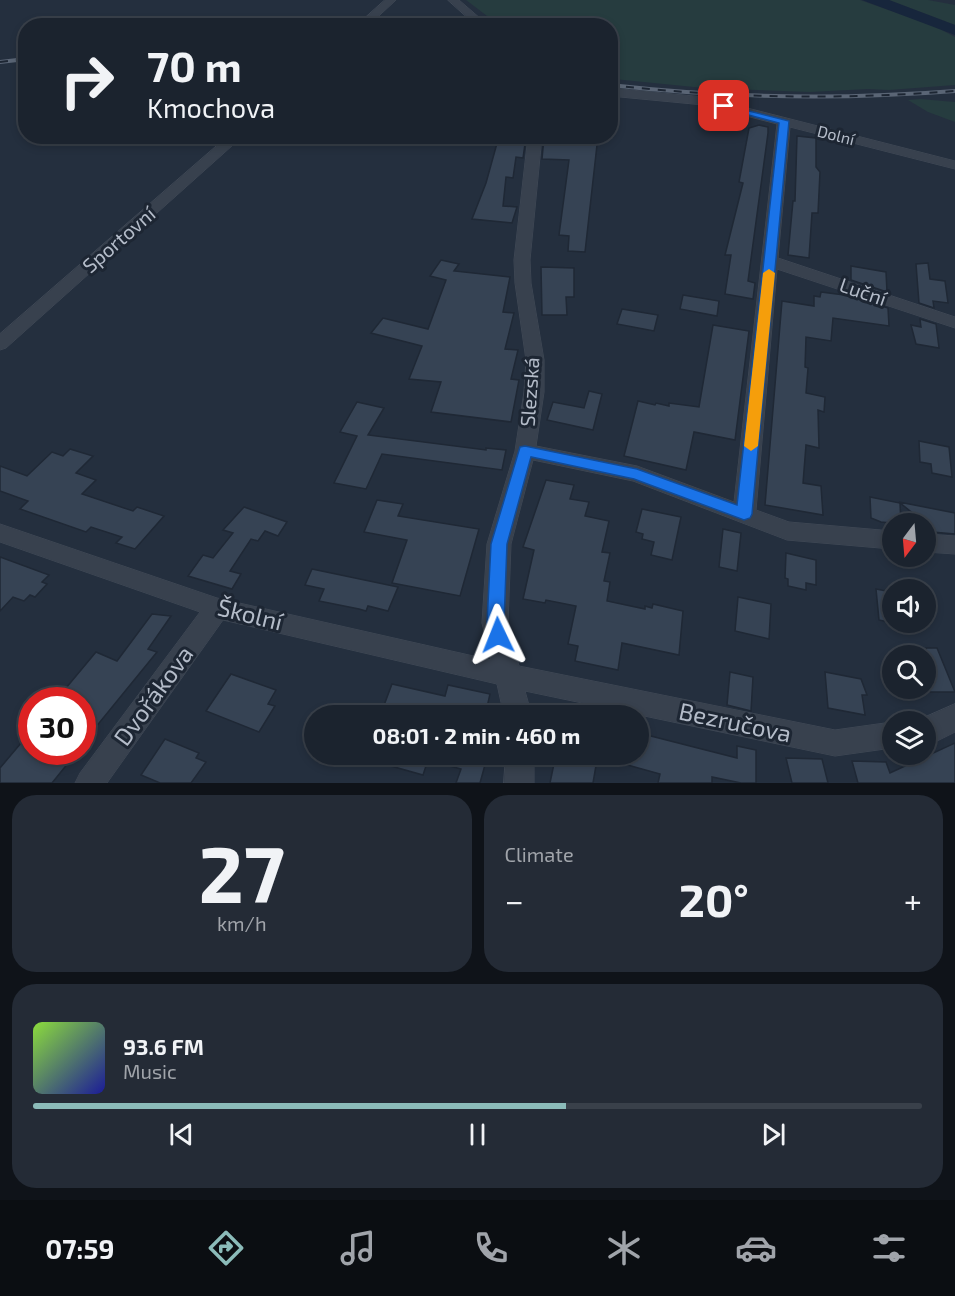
<!DOCTYPE html>
<meta charset="utf-8">
<style>
:root{--surface:#1b232e;--page:#242b36;--text:#f1f3f6;--muted:#a0a4aa;--line:#39404a;--accent:#8bbbb9}
body{margin:0;font-family:"Exo 2",sans-serif;background:var(--page);color:var(--text);height:100vh;display:flex;flex-direction:column;font-size:22px;white-space:nowrap}
*{box-sizing:border-box;margin:0}
p{font-size:20px;color:var(--muted)}
.icon{flex:none;width:33px;height:33px;fill:none;stroke:currentColor;stroke-width:2;stroke-linecap:round;stroke-linejoin:round}
.map{position:relative;height:783px;overflow:hidden}
.panel{display:flex;flex-direction:column;gap:12px;padding:12px;background:#0f1319;flex:1}
.panel>*{flex:none}
.hud{position:absolute;left:18px;top:18px;width:600px;height:126px;border-radius:24px;box-shadow:0 3px 9px #0003,0 0 0 2px var(--line);background:#1b232e;color:var(--text);overflow:hidden}
.needle{width:39px;rotate:196deg}
.fabs{position:absolute;left:882px;top:513px;display:grid;gap:12px}
.fabs a{display:grid;place-items:center;width:54px;height:54px;border-radius:50%;background:var(--surface);box-shadow:0 3px 9px #0003,0 0 0 2px var(--line);font-size:30px}
.speed{position:absolute;left:18px;top:687px;display:flex;gap:12px;font-size:30px;font-weight:700;text-align:center}
.speed>*{display:grid;place-content:center;width:78px;height:78px;border-radius:50%;background:var(--surface);box-shadow:0 3px 9px #0003,0 0 0 2px var(--line);line-height:1}
.speed .limit{border:9px solid #d22;background:#fff;color:#111}
.pin{position:absolute;display:grid;place-items:center;width:51px;height:51px;color:#fff;margin:-26px;border-radius:12px;box-shadow:0 3px 9px #0006}
.me{position:absolute;width:66px;margin:-33px;rotate:358deg;stroke-linejoin:round;filter:drop-shadow(0 0 4px #0008)}
.turn{display:flex;align-items:center;gap:21px;height:126px;padding:0 30px;font-size:27px}
.turn .icon{width:78px;height:78px;stroke-width:2.5}
.turn b{display:block;font-size:42px;line-height:51px}
.big{font-size:45px;font-weight:700;line-height:1.1}
.panel .widget{flex:1;display:flex;flex-direction:column;justify-content:center;gap:9px;min-width:0;padding:0 21px;border-radius:24px;background:var(--page)}
.panel .dial{align-items:center;gap:0}
.dial b{font-size:78px;line-height:1}
.song{display:flex;align-items:center;gap:18px}
.cover{width:72px;height:72px;border-radius:9px;background:linear-gradient(135deg,hsl(90 70% 55%),hsl(240 70% 35%))}
.played{height:6px;border-radius:3px;background:linear-gradient(90deg,var(--accent) 60%,var(--line) 60%)}
.keys{display:flex;justify-content:space-around;direction:ltr}
.heat{display:flex;justify-content:space-between;align-items:center;font-size:33px;direction:ltr}
.panel .tiles{flex:1;display:grid;gap:12px;grid-template-columns:1fr 1fr}
.widget:last-child{grid-column:span 2}
.trip{position:absolute;left:304px;top:705px;width:345px;height:60px;border-radius:30px;background:var(--surface);box-shadow:0 3px 9px #0003,0 0 0 2px var(--line);font-weight:700;line-height:60px;text-align:center}
.tabs{display:flex;height:96px;justify-content:space-around;align-items:center;background:#0b0e12;color:var(--muted)}
.tabs .icon{width:42px;height:42px}
.tabs .active{color:var(--accent)}
.tabs b{font-size:27px;color:var(--text)}
.map>svg:first-child{display:block}
.green{fill:#263c3f}
.water{fill:#17263c}
.building{fill:#364354;stroke:#1f2835;stroke-width:1.5}
.lines{fill:none;stroke-linecap:round;stroke-linejoin:round}
.minor-casing{stroke:#414a57;stroke-width:1}
.minor{fill:#38414e;fill-rule:evenodd}
.rail-casing{stroke:#5a6575;stroke-width:4}
.rail{stroke:#1d2633;stroke-width:2;stroke-dasharray:8;stroke-linecap:butt}
.route{fill:#1a73e8;stroke:#114b97;stroke-width:1.5}
.slow{fill:#f59e0b}
.labels{text-anchor:middle;stroke-width:6;stroke-linejoin:round;paint-order:stroke}
.far-street-label{font-size:16px;fill:#b4bcc9;stroke:#1d2633}
.street-label{font-size:20px;fill:#b4bcc9;stroke:#1d2633}
.near-street-label{font-size:24px;fill:#b4bcc9;stroke:#1d2633}
</style>
<div class="map">
<svg width="955" height="783" viewBox="0 0 955 783">
<rect width="100%" height="100%" fill="#242f3e"/>
<g class="green">
<path d="M 466,0 L 860,0 L 934,26 L 955,37 L 955,85 L 889,90 L 868,89 L 810,92 L 704,88 L 614,79 L 611,76 L 610,26 L 499,25 Z"/>
<path d="M 889,0 L 928,0 L 955,5 L 955,25 Z"/>
<path d="M 920,99 L 955,102 L 955,122 L 928,112 L 908,100 Z"/>
</g>
<path class="water" d="M 862,0 L 889,0 L 955,25 L 955,35 Z"/>
<g class="building">
<path d="M 759,125 L 768,127 L 768,133 L 748,281 L 755,283 L 753,299 L 725,294 L 731,255 L 725,255 L 743,183 L 739,182 L 749,128 Z"/>
<path d="M 499,136 L 526,137 L 523,158 L 516,157 L 513,178 L 506,177 L 503,206 L 517,207 L 512,223 L 472,219 L 486,183 Z"/>
<path d="M 598,136 L 585,252 L 568,251 L 569,236 L 559,235 L 569,160 L 542,159 L 544,137 Z"/>
<path d="M 797,136 L 816,138 L 816,167 L 820,172 L 818,213 L 812,213 L 809,258 L 788,255 L 793,201 L 795,201 Z"/>
<path d="M 441,260 L 459,264 L 454,271 L 510,277 L 503,312 L 514,313 L 505,349 L 518,350 L 511,379 L 519,380 L 511,422 L 431,412 L 441,382 L 409,379 L 422,346 L 371,333 L 383,318 L 428,329 L 446,280 L 430,276 Z"/>
<path d="M 928,263 L 930,279 L 945,281 L 948,303 L 933,301 L 934,308 L 919,303 L 916,264 Z"/>
<path d="M 851,266 L 886,272 L 887,292 L 851,280 Z"/>
<path d="M 541,267 L 574,268 L 574,297 L 566,297 L 567,315 L 542,315 Z"/>
<path d="M 821,292 L 852,296 L 888,308 L 889,326 L 833,318 L 831,341 L 806,337 L 805,367 L 808,368 L 806,393 L 825,397 L 824,412 L 818,410 L 819,448 L 806,445 L 803,483 L 821,486 L 823,515 L 765,505 L 782,301 L 814,306 L 814,296 L 820,297 Z"/>
<path d="M 683,295 L 719,301 L 717,316 L 680,309 Z"/>
<path d="M 622,309 L 658,315 L 654,331 L 617,324 Z"/>
<path d="M 920,319 L 936,324 L 939,348 L 916,344 L 911,325 L 921,327 Z"/>
<path d="M 713,325 L 749,331 L 735,440 L 694,432 L 686,470 L 624,456 L 638,401 L 655,405 L 656,403 L 669,406 L 669,403 L 699,407 Z"/>
<path d="M 589,391 L 602,394 L 593,430 L 547,420 L 553,402 L 584,408 Z"/>
<path d="M 357,402 L 384,408 L 368,435 L 486,450 L 486,448 L 506,450 L 502,470 L 382,454 L 366,489 L 334,483 L 357,436 L 340,432 Z"/>
<path d="M 919,441 L 949,447 L 952,477 L 932,473 L 931,464 L 920,462 Z"/>
<path d="M 70,449 L 93,456 L 76,473 L 96,480 L 82,494 L 133,511 L 137,507 L 164,516 L 135,549 L 116,543 L 122,537 L 91,527 L 86,532 L 20,509 L 28,501 L 0,491 L 0,466 L 27,476 L 52,452 L 63,456 Z"/>
<path d="M 546,480 L 574,485 L 570,499 L 589,502 L 585,516 L 609,521 L 602,552 L 610,553 L 604,581 L 610,582 L 607,601 L 645,609 L 645,606 L 652,608 L 653,604 L 683,611 L 679,655 L 622,643 L 618,670 L 575,661 L 578,646 L 568,644 L 576,606 L 546,600 L 545,603 L 523,599 L 534,550 L 523,547 Z"/>
<path d="M 870,497 L 900,503 L 901,524 L 881,522 L 871,518 Z"/>
<path d="M 377,500 L 403,504 L 398,516 L 479,529 L 460,596 L 392,583 L 407,540 L 364,532 Z"/>
<path d="M 899,502 L 955,513 L 955,534 L 932,532 L 926,524 Z"/>
<path d="M 244,507 L 287,522 L 278,536 L 265,531 L 258,541 L 251,539 L 230,571 L 241,574 L 232,589 L 188,576 L 203,555 L 213,558 L 233,533 L 223,530 Z"/>
<path d="M 642,509 L 681,517 L 672,560 L 651,555 L 654,542 L 642,539 L 643,534 L 636,532 Z"/>
<path d="M 723,529 L 741,533 L 737,571 L 719,567 Z"/>
<path d="M 786,553 L 816,560 L 816,585 L 806,583 L 806,590 L 788,586 L 788,579 L 785,578 Z"/>
<path d="M 0,557 L 49,575 L 42,582 L 47,584 L 35,597 L 30,595 L 24,601 L 13,597 L 0,611 Z"/>
<path d="M 312,569 L 398,587 L 388,611 L 368,606 L 366,611 L 359,609 L 319,601 L 324,589 L 305,585 Z"/>
<path d="M 876,589 L 892,592 L 892,623 L 879,620 Z"/>
<path d="M 738,597 L 771,604 L 769,639 L 735,631 Z"/>
<path d="M 152,614 L 171,616 L 148,649 L 157,652 L 82,744 L 82,700 L 56,700 L 96,652 L 117,661 Z"/>
<path d="M 926,648 L 937,648 L 955,692 L 926,692 Z"/>
<path d="M 730,672 L 753,677 L 751,711 L 727,705 Z"/>
<path d="M 825,672 L 861,679 L 867,695 L 862,695 L 865,715 L 828,708 Z"/>
<path d="M 231,674 L 276,690 L 268,704 L 275,706 L 259,732 L 206,711 Z"/>
<path d="M 392,684 L 445,696 L 448,685 L 490,694 L 485,716 L 442,716 L 404,707 L 401,716 L 380,716 Z"/>
<path d="M 32,730 L 32,752 L 77,752 L 52,783 L 0,783 L 0,768 Z"/>
<path d="M 639,733 L 737,758 L 737,746 L 756,750 L 756,783 L 741,783 L 712,777 L 712,783 L 658,783 L 660,774 L 606,759 L 607,754 L 639,754 Z"/>
<path d="M 165,739 L 199,753 L 196,758 L 206,762 L 191,783 L 160,783 L 141,775 Z"/>
<path d="M 955,743 L 955,783 L 858,783 L 852,761 L 886,762 L 890,773 Z"/>
<path d="M 367,754 L 488,754 L 480,783 L 456,783 L 461,769 L 428,760 L 423,775 L 366,759 Z"/>
<path d="M 556,754 L 598,754 L 593,783 L 550,783 Z"/>
<path d="M 786,758 L 822,759 L 828,783 L 792,783 Z"/>
</g>
<g class="lines">
<g class="minor-casing">
<g id="minor">
<path d="M 385,0 L 396,0 L 368,26 L 356,26 Z"/>
<path d="M 448,0 L 459,0 L 489,26 L 477,26 Z"/>
<path d="M 610,88 L 704,97 L 955,161 L 955,169 L 790,127 L 778,258 L 955,317 L 955,328 L 777,269 L 756,510 L 789,522 L 892,531 L 892,549 L 787,540 L 633,481 L 533,460 L 511,544 L 508,623 L 519,666 L 835,730 L 892,722 L 892,748 L 835,756 L 525,691 L 532,716 L 504,716 L 497,684 L 223,620 L 107,783 L 75,783 L 80,773 L 200,612 L 0,542 L 0,524 L 217,598 L 491,660 L 482,623 L 487,544 L 515,451 L 524,392 L 526,360 L 515,283 L 514,260 L 528,136 L 542,136 L 530,260 L 531,283 L 544,360 L 544,392 L 536,446 L 637,466 L 734,502 L 777,124 L 704,105 L 610,96 Z"/>
<path d="M 228,136 L 243,136 L 6,348 L 0,350 L 0,334 Z"/>
<path d="M 926,534 L 955,536 L 955,554 L 926,552 Z"/>
<path d="M 955,704 L 955,732 L 935,742 L 926,743 L 926,722 L 916,721 Z"/>
<path d="M 506,754 L 534,754 L 534,783 L 504,783 Z"/>
</g>
</g>
<use href="#minor" class="minor"/>
<g class="rail-casing">
<g id="rail">
<path d="M 0,62 L 26,59"/>
<path d="M 610,85 C 725,98 839,100 955,91"/>
</g>
</g>
<use href="#rail" class="rail"/>
</g>
<path class="route" d="M 721,104 L 789,121 L 752,514 L 750,518 L 744,520 L 634,479 L 531,457 L 507,544 L 504,623 L 506,635 L 504,641 L 498,643 L 491,641 L 487,623 L 491,544 L 520,447 L 525,446 L 637,469 L 737,505 L 779,123 L 721,108 Z"/>
<path class="slow" d="M 769,269 L 775,273 L 758,446 L 751,451 L 744,446 L 763,273 Z"/>
<g class="labels">
<g class="far-street-label">
<text transform="translate(836 135) rotate(14)" y="6">Dolní</text>
</g>
<g class="street-label">
<text transform="translate(119 240) rotate(-41)" y="7">Sportovní</text>
<text transform="translate(863 292) rotate(19)" y="7">Luční</text>
<text transform="translate(530 392) rotate(-86)" y="7">Slezská</text>
</g>
<g class="near-street-label">
<text transform="translate(250 615) rotate(14)" y="8">Školní</text>
<text transform="translate(154 696) rotate(-54)" y="8">Dvořákova</text>
<text transform="translate(735 723) rotate(12)" y="8">Bezručova</text>
</g>
</g>
</svg>
<div class="fabs">
<a><svg class="needle" viewBox="-14 -14 28 28"><path d="M0-13l5 13h-10z" fill="#e53935"/><path d="M0 13l5-13h-10z" fill="#a0a4aa"/></svg></a>
<a><svg class="icon" aria-label="sound" viewBox="0 0 24 24"><path d="M4 9h4l5-4v14l-5-4H4zM17 9q2 3 0 6"/></svg></a>
<a><svg class="icon" aria-label="search" viewBox="0 0 24 24"><circle cx="10" cy="10" r="6"/><path d="M15 15l6 6"/></svg></a>
<a><svg class="icon" aria-label="layers" viewBox="0 0 24 24"><path d="M12 4l9 5-9 5-9-5zM3 14l9 5 9-5"/></svg></a>
</div>
<div class="speed"><div class="limit">30</div></div>
<div class="pin" style="left:724px;top:106px;background:#d93025"><svg class="icon" aria-label="arrive" viewBox="0 0 24 24"><path d="M6 21V4h12l-3 4 3 4H6"/></svg></div>
<svg class="me" style="left:498px;top:635px" viewBox="-20 -20 40 40"><path d="M0-17L14 15 0 8-14 15z" fill="#1a73e8" stroke="#fff" stroke-width="4"/></svg>
<div class="trip">08:01 · 2 min · 460 m</div>
<div class="hud">
<div class="turn"><svg class="icon" aria-label="right" viewBox="0 0 24 24"><path d="M7 20v-9h11M14 6l5 5-5 5"/></svg><div><b>70 m</b>Kmochova</div></div>
</div>
</div>
<section class="panel">
<div class="tiles">
<div class="widget dial"><b>27</b><p>km/h</p></div>
<div class="widget"><p>Climate</p>
<div class="heat"><a>−</a><b class="big">20°</b><a>+</a></div>
</div>
<div class="widget">
<div class="song"><i class="cover"></i><div><b>93.6 FM</b><p>Music</p></div></div>
<div class="played"></div>
<div class="keys"><svg class="icon" aria-label="previous" viewBox="0 0 24 24"><path d="M18 5L8 12l10 7zM5 5v14"/></svg><svg class="icon" aria-label="pause" viewBox="0 0 24 24"><path d="M8 5v14M16 5v14"/></svg><svg class="icon" aria-label="next" viewBox="0 0 24 24"><path d="M6 5l10 7-10 7zM19 5v14"/></svg></div>
</div>
</div>
</section>
<nav class="tabs">
<b>07:59</b>
<svg class="icon active" aria-label="directions" viewBox="0 0 24 24"><path d="M12 3l9 9-9 9-9-9zM9 14v-3h6M13 9l2 2-2 2"/></svg>
<svg class="icon" aria-label="music" viewBox="0 0 24 24"><path d="M9 18V5l10-2v13"/><circle cx="6" cy="18" r="3"/><circle cx="16" cy="16" r="3"/></svg>
<svg class="icon" aria-label="phone" viewBox="0 0 24 24"><path d="M5 4h4l2 5-3 2q2 4 5 5l2-3 5 2v4C11 20 4 13 5 4z"/></svg>
<svg class="icon" aria-label="climate" viewBox="0 0 24 24"><path d="M12 3v18M4 7l16 10M4 17L20 7"/></svg>
<svg class="icon" aria-label="car" viewBox="0 0 24 24"><path d="M5 17H2v-5l4-1 3-4h7l3 4 3 1v5h-3M9 17h6M6 11h13"/><circle cx="7" cy="17" r="2"/><circle cx="17" cy="17" r="2"/></svg>
<svg class="icon" aria-label="filters" viewBox="0 0 24 24"><path d="M4 7h16M4 17h16"/><circle cx="9" cy="7" r="2"/><circle cx="15" cy="17" r="2"/></svg>
</nav>
